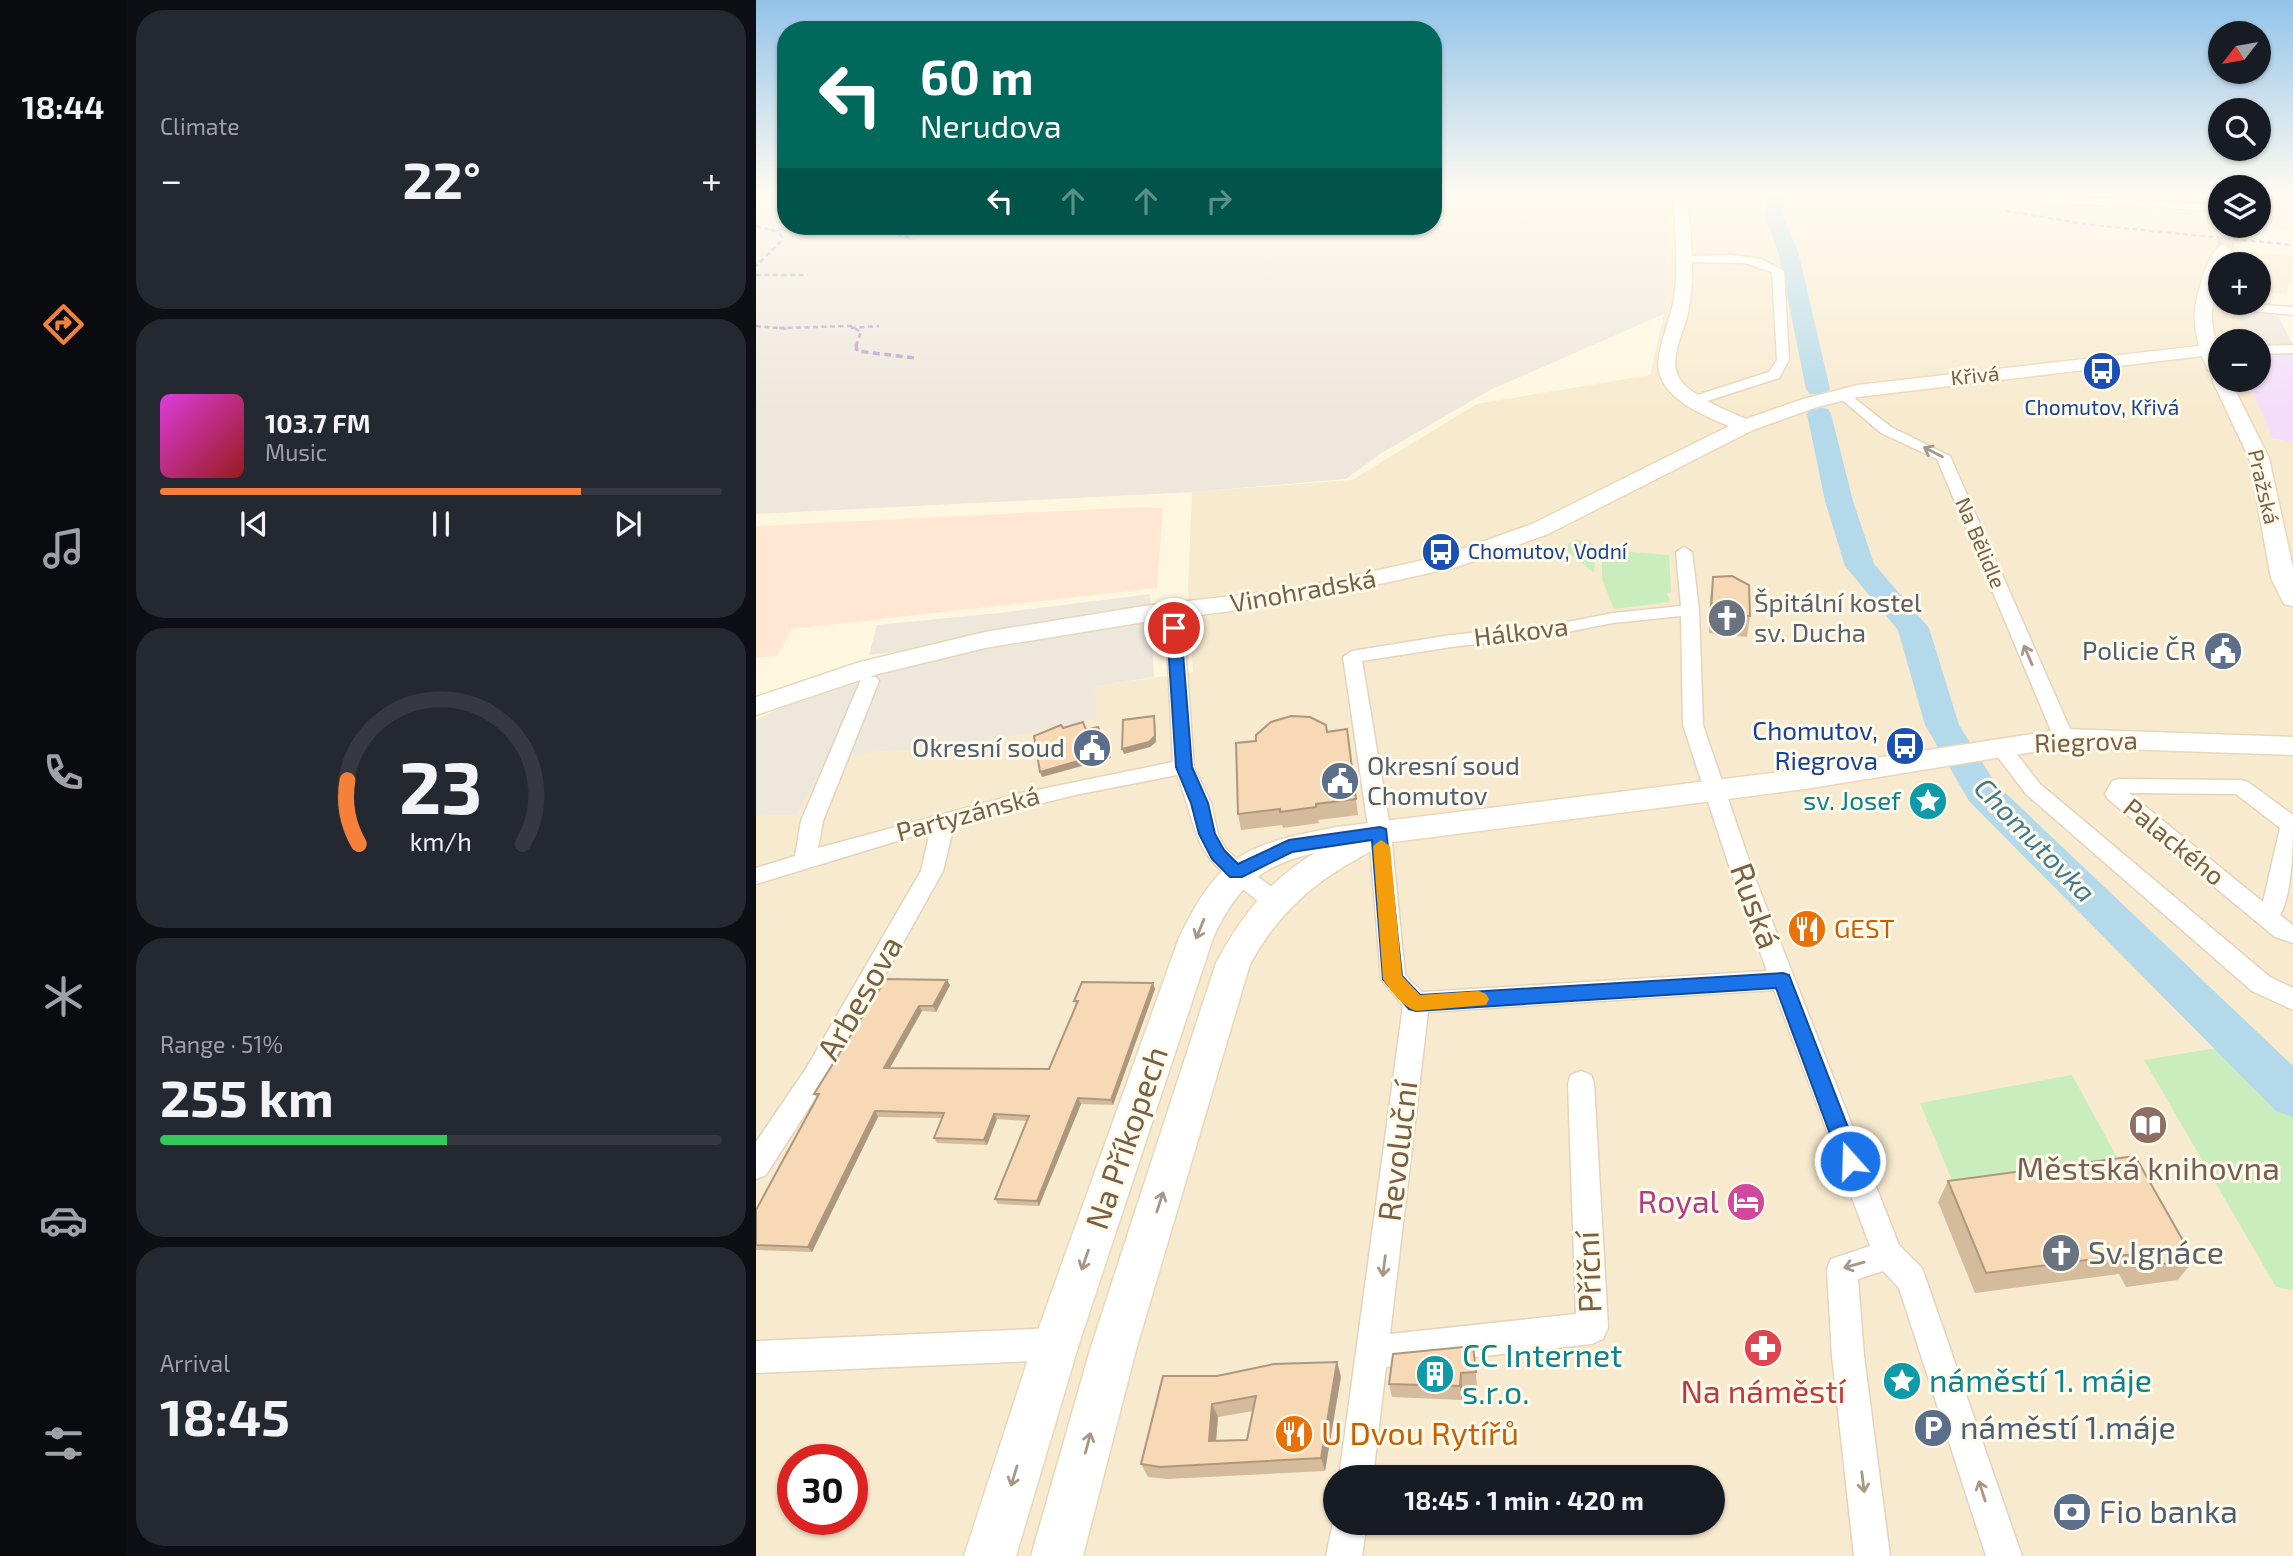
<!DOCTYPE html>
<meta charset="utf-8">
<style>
:root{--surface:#171b24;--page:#242831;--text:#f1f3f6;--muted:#9ea1a6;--line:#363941;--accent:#f58039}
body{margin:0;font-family:"Exo 2",sans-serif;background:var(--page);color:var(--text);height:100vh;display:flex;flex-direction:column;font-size:26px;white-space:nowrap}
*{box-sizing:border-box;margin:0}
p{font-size:23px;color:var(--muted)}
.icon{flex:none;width:38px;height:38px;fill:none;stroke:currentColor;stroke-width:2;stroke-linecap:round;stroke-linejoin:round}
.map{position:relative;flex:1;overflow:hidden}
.sheet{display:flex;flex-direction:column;gap:10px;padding:10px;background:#0d0f14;width:630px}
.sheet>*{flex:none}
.banner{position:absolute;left:21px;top:21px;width:665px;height:214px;border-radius:28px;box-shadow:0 2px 5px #0004;background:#00695c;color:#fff;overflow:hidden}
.needle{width:46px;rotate:239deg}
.tools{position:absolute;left:1452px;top:21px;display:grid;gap:14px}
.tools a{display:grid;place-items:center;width:63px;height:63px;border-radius:50%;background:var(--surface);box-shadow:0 2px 5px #0004;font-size:35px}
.speed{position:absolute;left:21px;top:1444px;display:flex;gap:14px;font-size:35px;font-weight:700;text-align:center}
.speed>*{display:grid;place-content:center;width:91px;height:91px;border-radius:50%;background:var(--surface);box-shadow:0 2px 5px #0004;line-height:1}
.speed .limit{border:10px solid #d22;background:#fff;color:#111}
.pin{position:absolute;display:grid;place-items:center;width:60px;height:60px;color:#fff;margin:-30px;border:4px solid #fff;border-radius:50%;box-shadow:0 2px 7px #0007}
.me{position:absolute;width:77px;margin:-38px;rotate:340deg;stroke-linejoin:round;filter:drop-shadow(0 0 5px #0008)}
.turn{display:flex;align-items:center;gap:24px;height:147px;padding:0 28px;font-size:32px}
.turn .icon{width:91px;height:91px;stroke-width:2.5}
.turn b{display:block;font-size:49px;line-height:60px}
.lanes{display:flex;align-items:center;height:66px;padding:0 28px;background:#0003;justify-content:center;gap:35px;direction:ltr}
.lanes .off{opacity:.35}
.big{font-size:52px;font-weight:700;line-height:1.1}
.sheet .tile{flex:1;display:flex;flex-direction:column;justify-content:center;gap:10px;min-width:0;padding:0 24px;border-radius:28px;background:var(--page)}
.sheet .dial{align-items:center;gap:0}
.dial svg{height:182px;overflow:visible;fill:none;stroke:var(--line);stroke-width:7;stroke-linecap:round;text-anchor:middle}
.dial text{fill:var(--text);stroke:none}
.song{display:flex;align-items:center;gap:21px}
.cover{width:84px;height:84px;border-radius:10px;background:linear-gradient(135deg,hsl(300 70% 55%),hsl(0 70% 35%))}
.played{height:7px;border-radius:4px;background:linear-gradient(90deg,var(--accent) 75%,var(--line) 75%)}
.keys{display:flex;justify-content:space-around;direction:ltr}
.heat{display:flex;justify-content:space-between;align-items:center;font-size:38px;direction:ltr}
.charge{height:10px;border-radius:5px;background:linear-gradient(90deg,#34c759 51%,var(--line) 0)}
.trip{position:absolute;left:567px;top:1465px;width:402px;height:70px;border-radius:35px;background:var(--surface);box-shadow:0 2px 5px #0004;font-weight:700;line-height:70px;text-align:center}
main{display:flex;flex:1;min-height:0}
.menu{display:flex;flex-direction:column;width:126px;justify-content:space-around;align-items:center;background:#090b0e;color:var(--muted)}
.menu .icon{width:49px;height:49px}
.menu .selected{color:var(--accent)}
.menu b{font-size:32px;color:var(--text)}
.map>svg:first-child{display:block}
.residential{fill:#f7eace;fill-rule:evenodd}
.commercial{fill:#ffe7d4}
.industrial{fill:#ede7dc}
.education{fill:#f4ddfb}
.green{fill:#caedbe}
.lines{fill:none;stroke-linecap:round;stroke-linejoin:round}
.river{fill:#b3d9ea;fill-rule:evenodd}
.secondary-tunnel{stroke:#dcd1b9;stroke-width:16;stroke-dasharray:16 8;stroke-linecap:butt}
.street-casing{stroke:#e3d4bb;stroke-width:3}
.secondary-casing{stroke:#e9d7b9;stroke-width:3}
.street{fill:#fff;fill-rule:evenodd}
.secondary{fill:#fff;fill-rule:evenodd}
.rail-far1{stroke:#bc9ec9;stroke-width:2.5;stroke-dasharray:5 3.5;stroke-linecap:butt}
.rail{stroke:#bc9ec9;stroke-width:3.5;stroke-dasharray:7 4.5;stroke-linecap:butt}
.wall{fill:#d4bb9c;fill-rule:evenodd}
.shaded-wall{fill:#ad987f}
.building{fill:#f7d9b5;stroke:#ad987f;stroke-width:2;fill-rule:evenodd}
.oneway{stroke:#a79786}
.route{fill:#1a73e8;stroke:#114b97;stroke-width:2}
.slow{fill:#f59e0b}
.labels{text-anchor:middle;stroke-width:6;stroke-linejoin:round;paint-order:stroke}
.far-street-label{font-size:21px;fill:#785f45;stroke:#fffae9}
.far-transit-label{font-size:21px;fill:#164399;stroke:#fffae9}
.street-label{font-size:26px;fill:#785f45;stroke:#fffae9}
.worship-label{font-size:26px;fill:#5b616d;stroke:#fffae9;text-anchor:start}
.service-label{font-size:26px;fill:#4e5e75;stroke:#fffae9;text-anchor:end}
.transit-label{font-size:26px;fill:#164399;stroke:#fffae9;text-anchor:end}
.culture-label{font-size:26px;fill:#0d838f;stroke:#fffae9;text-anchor:end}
.food-label{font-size:26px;fill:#c56008;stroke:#fffae9;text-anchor:start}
.water-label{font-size:28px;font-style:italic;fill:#3f7995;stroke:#fffae9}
.near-street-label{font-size:32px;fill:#785f45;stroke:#fffae9}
.near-education-label{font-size:32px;fill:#785e54;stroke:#fffae9}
.near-hotel-label{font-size:32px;fill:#b23c85;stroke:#fffae9;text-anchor:end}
.near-worship-label{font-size:32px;fill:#5b616d;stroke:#fffae9;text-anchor:start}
.near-culture-label{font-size:32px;fill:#0d838f;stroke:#fffae9;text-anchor:start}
.near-health-label{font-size:32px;fill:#be3a42;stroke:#fffae9}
.near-service-label{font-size:32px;fill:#4e5e75;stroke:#fffae9;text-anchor:start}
.near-food-label{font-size:32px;fill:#c56008;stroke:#fffae9;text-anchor:start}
</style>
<main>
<nav class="menu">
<b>18:44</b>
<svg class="icon selected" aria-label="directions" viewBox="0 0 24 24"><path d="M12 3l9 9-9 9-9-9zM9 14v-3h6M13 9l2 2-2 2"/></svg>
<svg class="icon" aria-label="music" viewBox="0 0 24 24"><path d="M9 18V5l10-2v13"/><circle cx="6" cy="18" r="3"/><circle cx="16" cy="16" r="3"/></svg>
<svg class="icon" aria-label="phone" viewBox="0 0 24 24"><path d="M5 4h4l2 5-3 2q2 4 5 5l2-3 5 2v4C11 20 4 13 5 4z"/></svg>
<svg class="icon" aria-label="climate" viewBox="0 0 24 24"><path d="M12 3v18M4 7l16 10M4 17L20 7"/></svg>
<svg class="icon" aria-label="car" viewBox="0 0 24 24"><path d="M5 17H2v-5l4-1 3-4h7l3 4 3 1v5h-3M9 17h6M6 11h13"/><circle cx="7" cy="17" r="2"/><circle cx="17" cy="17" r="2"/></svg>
<svg class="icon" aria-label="filters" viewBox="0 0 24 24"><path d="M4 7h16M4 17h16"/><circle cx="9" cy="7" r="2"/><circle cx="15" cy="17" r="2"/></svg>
</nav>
<section class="sheet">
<div class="tile"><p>Climate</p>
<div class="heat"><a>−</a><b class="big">22°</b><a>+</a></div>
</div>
<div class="tile">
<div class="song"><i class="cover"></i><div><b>103.7 FM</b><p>Music</p></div></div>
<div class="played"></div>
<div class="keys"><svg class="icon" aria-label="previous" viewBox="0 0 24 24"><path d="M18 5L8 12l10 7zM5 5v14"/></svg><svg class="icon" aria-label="pause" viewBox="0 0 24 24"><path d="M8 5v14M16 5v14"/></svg><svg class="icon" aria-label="next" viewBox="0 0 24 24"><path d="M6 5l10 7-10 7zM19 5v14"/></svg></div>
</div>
<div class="tile dial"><svg viewBox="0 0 100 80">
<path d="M14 69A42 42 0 1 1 86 69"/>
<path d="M14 69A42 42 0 0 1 9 41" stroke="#f58039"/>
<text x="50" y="56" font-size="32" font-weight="700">23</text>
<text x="50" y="72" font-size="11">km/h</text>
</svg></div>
<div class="tile"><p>Range · 51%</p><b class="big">255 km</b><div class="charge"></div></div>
<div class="tile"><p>Arrival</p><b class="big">18:45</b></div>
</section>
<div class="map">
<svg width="1537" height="1556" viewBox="0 0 1537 1556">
<rect width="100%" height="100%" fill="#fef7e0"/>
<path class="residential" d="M 913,195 L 1465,195 L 1465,226 L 1492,226 L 1481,251 L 1537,256 L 1537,282 L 1533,282 L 1531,295 L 1503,290 L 1503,264 L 1465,264 L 1465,303 L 1490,303 L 1483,309 L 1485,341 L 1465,341 L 1465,380 L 1491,380 L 1517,439 L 1537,442 L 1537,1556 L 0,1556 L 0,816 L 40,815 L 70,758 L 294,729 L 338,719 L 340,686 L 437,672 L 432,586 L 436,492 L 596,480 L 721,404 L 894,375 L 908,314 ZM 37,1460 L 96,1460 L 96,1519 L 37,1519 ZM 579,1477 L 957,1477 L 957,1522 L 579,1522 Z"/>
<path class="commercial" d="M 388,507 L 407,508 L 401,588 L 36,629 L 21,656 L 0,658 L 0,526 Z"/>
<g class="industrial">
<path d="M 0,195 L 30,195 L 30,226 L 677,226 L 677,195 L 913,195 L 908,314 L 734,390 L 624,454 L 590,479 L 436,492 L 0,514 Z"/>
<path d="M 1522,195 L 1537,195 L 1537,230 L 1515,228 Z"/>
<path d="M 1483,308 L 1520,312 L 1537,345 L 1503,346 L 1503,341 L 1485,341 Z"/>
<path d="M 394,594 L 398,677 L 340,686 L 339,719 L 294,729 L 176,749 L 126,751 L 71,758 L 40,815 L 0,816 L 0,720 L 26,707 L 138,671 L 140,652 L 113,655 L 121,625 L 243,613 Z"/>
</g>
<path class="education" d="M 1537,353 L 1537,442 L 1517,439 L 1491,380 L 1503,380 L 1503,354 Z"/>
<g class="green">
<path d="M 820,540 L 835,542 L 840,547 L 838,573 L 810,550 L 813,543 Z"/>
<path d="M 852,550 L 913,555 L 915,592 L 911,593 L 914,602 L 858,609 L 846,579 L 846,555 Z"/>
<path d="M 1469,1037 L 1537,1104 L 1537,1290 L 1520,1287 L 1388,1060 L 1460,1048 L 1456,1039 Z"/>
<path d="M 1316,1075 L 1362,1159 L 1198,1185 L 1164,1103 Z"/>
</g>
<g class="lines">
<g class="river">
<path d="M 1014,194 L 1031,194 L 1027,205 L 1028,218 L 1043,255 L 1074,389 L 1070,394 L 1054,394 L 1050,389 L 1023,255 L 1010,218 L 1009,205 Z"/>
<path d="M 1063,407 L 1072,409 L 1075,414 L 1097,501 L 1118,564 L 1173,628 L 1203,725 L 1239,783 L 1537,1066 L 1537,1117 L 1520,1111 L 1213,801 L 1169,725 L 1142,630 L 1089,566 L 1069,501 L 1051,414 L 1054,409 Z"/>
</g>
<path class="secondary-tunnel" d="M 1467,250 L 1473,234"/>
<g class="street-casing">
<g id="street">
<path d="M 1264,194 L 1465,205 L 1465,211 L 1281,202 Z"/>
<path d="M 976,255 L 1005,259 L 1028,271 L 1033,360 L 1023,378 L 945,403 L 935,403 L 935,397 L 1013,372 L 1021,360 L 1016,272 L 989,263 L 928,262 L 923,259 L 928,256 Z"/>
<path d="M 1483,303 L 1537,307 L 1537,315 L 1487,310 L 1481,306 Z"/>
<path d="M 1537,345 L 1537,353 L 1503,354 L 1503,346 Z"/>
<path d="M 1088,390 L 1135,427 L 1194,456 L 1318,738 L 1315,743 L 1301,743 L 1298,738 L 1181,459 L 1125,433 L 1083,397 L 1081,394 Z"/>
<path d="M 928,547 L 936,552 L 943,610 L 947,725 L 999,878 L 1143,1245 L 1166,1268 L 1170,1279 L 1266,1556 L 1230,1556 L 1143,1288 L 1127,1271 L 1102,1279 L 1108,1356 L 1134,1556 L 1098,1556 L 1076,1356 L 1071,1269 L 1075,1259 L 1114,1246 L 1018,990 L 672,1012 L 634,1334 L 820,1314 L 812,1083 L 815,1075 L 825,1071 L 835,1075 L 838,1083 L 852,1328 L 847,1339 L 836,1344 L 630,1367 L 617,1477 L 583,1477 L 647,1006 L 625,979 L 613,833 L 587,657 L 596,651 L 695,635 L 791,626 L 857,613 L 925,606 L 920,552 ZM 925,616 L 927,725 L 977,878 L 1011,971 L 666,992 L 649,975 L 635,833 L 606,661 L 695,647 L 791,636 L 857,623 Z"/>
<path d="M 415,606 L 424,611 L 429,644 L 438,767 L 455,803 L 462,834 L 470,849 L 488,866 L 525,894 L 529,900 L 525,906 C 511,911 503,902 492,893 C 471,877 448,859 440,832 C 433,813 429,794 421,775 L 319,795 L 198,825 L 187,871 L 69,1083 L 10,1175 L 0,1179 L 0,1142 L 51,1067 L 165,871 L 174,831 L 0,884 L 0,868 L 39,856 L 45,821 L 106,677 L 120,677 L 123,681 L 67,821 L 62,848 L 266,793 L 417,762 L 411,644 L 406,611 Z"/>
<path d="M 1245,741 L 1252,743 L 1284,784 L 1514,977 L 1537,988 L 1537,1010 L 1496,991 L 1270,794 L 1235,748 L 1238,743 Z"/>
<path d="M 1363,779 L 1485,780 L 1492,782 L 1537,815 C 1537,842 1537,893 1524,915 L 1537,925 L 1537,943 L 1519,937 L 1352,799 L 1349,794 L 1356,781 ZM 1373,793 L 1480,794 L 1524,828 L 1507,902 Z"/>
<path d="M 300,1328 L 311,1333 L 316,1344 L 311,1355 L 300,1360 L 0,1373 L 0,1341 Z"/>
<path d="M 579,1513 L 579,1522 L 611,1522 L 606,1556 L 570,1556 Z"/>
</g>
</g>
<g class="secondary-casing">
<g id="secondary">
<path d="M 917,194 L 931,194 C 934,234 940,274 932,313 C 928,332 913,357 922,376 C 931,395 972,411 990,419 L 1047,399 L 1102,385 L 1443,346 C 1440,334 1438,323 1439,312 C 1440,297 1452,249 1467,245 L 1475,250 L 1468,264 L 1465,264 C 1465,283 1455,300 1456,320 C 1457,338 1465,353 1465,370 L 1452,370 L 1446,356 L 1102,397 L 1061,407 L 997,430 L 792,534 L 701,567 L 537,603 L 388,622 L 229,648 L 122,674 L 0,715 L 0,697 L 104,662 L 229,632 L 388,606 L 537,589 L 686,556 L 776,524 L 973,426 C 944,414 896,395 903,356 C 906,336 915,318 918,298 C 923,264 919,229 917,194 Z"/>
<path d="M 1465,374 L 1465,380 L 1474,380 L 1513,458 L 1537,568 L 1537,606 L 1528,604 L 1515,578 L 1493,458 L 1456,380 Z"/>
<path d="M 1308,729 L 1537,737 L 1537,755 L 1308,747 L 1049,789 L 622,844 L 619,849 C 562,879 526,907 494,964 L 380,1350 L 327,1556 L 275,1556 L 334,1350 L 460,963 C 484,918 514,879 559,853 C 504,865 480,888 457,938 L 323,1344 L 260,1556 L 208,1556 L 277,1344 L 423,938 C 464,853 491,844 581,827 L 1049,769 Z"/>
</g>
</g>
<use href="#street" class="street"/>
<use href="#secondary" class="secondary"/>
<g class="rail-far1">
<path d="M 1250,211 L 1336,225 L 1537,245"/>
<path d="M 0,226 L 23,232 L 27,239 L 0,266"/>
<path d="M 108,226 L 158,239"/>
<path d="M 14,230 L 93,226"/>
<path d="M 0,275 L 48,275"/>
<path d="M 0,326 L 32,329"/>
<path d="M 23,328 L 95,326 L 105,332 L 100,346"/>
<path d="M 95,328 L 123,326"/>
</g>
<path class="rail" d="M 100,344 L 101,351 L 159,358"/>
</g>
<g class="wall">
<path d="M 957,577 L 994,616 L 991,637 L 953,633 L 954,598 Z"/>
<path d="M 591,729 L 602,815 L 562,820 L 563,823 L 527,828 L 526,825 L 485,830 L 482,814 L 500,741 Z"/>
<path d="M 191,980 L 194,985 L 180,1012 L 166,1011 L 134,1068 L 293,1069 L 320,1005 L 318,1001 L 397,983 L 399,989 L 357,1105 L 325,1104 L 283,1206 L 242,1204 L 239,1199 L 271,1121 L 241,1119 L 231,1145 L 181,1143 L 178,1138 L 186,1118 L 122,1117 L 56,1252 L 0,1250 L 0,1210 L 61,1098 L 58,1094 Z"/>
<path d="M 1192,1181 L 1438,1260 L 1422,1280 L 1370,1287 L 1363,1274 L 1219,1293 L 1182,1202 Z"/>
<path d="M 717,1346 L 721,1386 L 706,1387 L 706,1400 L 636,1397 L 633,1384 Z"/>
<path d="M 407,1376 L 585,1376 L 569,1471 L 411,1479 L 392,1477 L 385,1464 ZM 497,1411 L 491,1440 L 460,1441 L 462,1417 Z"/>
</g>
<g class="shaded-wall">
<path d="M 398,716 L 399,721 L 400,742 L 394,747 L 368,754 L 366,749 Z"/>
<path d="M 353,752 L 355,758 L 286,777 L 284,772 Z"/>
<path d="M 191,980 L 194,985 L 180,1012 L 177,1006 Z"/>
<path d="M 397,983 L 399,989 L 357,1105 L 355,1100 Z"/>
<path d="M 163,1006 L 166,1011 L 131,1073 L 128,1068 Z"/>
<path d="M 322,1098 L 325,1104 L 283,1206 L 281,1201 Z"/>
<path d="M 119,1111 L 122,1117 L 56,1252 L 52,1247 Z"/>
<path d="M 238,1114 L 241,1119 L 231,1145 L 228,1140 Z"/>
<path d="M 581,1362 L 585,1376 L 569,1471 L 565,1458 Z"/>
<path d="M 705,1373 L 706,1387 L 706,1400 L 704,1386 Z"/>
<path d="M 456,1404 L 462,1417 L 459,1454 L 453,1441 Z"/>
</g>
<g class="building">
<path d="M 976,576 L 993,585 L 994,616 L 955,613 L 957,577 Z"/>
<path d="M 398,716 L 399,736 L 393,742 L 366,749 L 367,720 Z"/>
<path d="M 535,716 L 554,717 L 570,725 L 571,732 L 591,729 L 600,799 L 560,804 L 560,807 L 524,812 L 524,809 L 482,814 L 480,743 L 500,741 L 500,735 L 515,722 Z"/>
<path d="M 327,722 L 330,730 L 342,727 L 353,752 L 284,772 L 278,736 L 305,725 L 307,728 Z"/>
<path d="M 130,979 L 191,980 L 177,1006 L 163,1006 L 128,1068 L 293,1069 L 322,1001 L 318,1001 L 326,982 L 397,983 L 355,1100 L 322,1098 L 281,1201 L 239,1199 L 273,1116 L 238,1114 L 228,1140 L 178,1138 L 188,1113 L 119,1111 L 52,1247 L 0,1245 L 0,1210 L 63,1094 L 58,1094 Z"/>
<path d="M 1379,1156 L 1438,1260 L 1384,1267 L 1377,1254 L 1230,1273 L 1192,1181 Z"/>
<path d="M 717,1346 L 720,1372 L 705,1373 L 704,1386 L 633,1384 L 637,1354 Z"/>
<path d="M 581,1362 L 565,1458 L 404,1467 L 385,1464 L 407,1376 L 461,1376 L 518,1364 ZM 500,1396 L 491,1440 L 453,1441 L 456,1404 Z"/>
</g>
<defs><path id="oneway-shaft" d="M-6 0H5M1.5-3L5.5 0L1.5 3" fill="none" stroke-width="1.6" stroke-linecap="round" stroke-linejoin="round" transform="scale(1.75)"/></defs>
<g class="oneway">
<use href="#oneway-shaft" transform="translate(1177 452) rotate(-153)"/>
<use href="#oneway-shaft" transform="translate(1272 655) rotate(-113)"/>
<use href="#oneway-shaft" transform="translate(444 929) rotate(112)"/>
<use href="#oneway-shaft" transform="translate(404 1202) rotate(-72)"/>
<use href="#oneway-shaft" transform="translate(329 1260) rotate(109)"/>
<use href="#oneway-shaft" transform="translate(1098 1265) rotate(164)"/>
<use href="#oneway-shaft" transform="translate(628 1266) rotate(97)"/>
<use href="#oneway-shaft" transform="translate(332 1443) rotate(-75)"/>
<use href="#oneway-shaft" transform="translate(258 1476) rotate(107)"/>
<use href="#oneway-shaft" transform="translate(1107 1482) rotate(83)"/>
<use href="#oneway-shaft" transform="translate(1226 1491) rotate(-108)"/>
</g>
<linearGradient id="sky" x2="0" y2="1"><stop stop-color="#93c3e9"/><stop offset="0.47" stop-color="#fffbf1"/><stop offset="1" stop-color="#fffbf1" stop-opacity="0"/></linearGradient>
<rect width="1537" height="412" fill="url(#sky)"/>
<path class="route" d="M 418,623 L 425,628 L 436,767 L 452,803 L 459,834 L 468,850 L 482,864 L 533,840 L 624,827 L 630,829 L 646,976 L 664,995 L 1027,973 L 1033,975 L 1105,1161 L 1102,1168 L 1094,1171 L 1087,1168 L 1084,1161 L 1020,988 L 660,1011 L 653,1009 L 627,979 L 616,840 L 536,852 L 486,877 L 474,877 L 456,859 L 443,834 L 435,803 L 420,767 L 411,628 Z"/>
<path class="slow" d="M 625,840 L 634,846 L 646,976 L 664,995 L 723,991 L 730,994 L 733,999 L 730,1005 L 660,1011 C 647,1007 634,990 627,979 L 617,846 Z"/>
<defs>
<g id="bus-disc" transform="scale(2.0125)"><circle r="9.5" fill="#1a4fb4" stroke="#fffae9"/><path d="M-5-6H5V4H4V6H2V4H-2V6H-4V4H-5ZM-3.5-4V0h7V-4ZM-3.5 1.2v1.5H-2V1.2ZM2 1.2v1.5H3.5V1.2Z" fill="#fff"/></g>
<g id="church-disc" transform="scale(2.0125)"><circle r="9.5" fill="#6b7280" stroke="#fffae9"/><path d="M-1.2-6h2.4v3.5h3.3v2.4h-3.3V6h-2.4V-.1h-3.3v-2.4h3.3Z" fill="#fff"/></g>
<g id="civic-disc" transform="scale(2.0125)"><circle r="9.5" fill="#5c6f8a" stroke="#fffae9"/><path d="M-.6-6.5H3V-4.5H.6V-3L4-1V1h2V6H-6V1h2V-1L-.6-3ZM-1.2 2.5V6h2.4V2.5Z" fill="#fff"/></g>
<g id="sight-disc" transform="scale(2.0125)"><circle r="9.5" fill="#0f9aa8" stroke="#fffae9"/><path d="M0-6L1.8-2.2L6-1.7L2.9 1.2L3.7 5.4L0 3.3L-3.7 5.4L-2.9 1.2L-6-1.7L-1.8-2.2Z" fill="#fff"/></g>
<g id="restaurant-disc" transform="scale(2.0125)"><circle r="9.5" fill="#e8710a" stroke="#fffae9"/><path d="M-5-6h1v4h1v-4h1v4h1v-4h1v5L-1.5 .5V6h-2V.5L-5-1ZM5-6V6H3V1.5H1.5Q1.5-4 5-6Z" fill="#fff"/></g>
<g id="library-disc" transform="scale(2.0125)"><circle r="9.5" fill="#8d6e63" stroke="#fffae9"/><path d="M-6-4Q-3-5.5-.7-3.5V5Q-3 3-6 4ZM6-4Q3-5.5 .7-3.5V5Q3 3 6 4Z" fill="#fff"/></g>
<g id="hotel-disc" transform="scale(2.0125)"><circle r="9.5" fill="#d1479c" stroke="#fffae9"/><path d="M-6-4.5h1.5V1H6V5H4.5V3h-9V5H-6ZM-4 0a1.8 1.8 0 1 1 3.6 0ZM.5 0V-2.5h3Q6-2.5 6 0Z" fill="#fff"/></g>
<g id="pharmacy-disc" transform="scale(2.0125)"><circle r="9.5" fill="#e0444e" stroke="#fffae9"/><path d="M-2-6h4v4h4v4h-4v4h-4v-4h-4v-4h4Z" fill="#fff"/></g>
<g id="building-disc" transform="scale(2.0125)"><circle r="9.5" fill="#0f9aa8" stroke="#fffae9"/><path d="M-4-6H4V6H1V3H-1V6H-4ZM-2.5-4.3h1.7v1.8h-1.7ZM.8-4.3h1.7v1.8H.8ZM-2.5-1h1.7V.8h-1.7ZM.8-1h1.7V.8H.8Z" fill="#fff"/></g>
<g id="parking-disc" transform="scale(2.0125)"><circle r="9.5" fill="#5c6f8a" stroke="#fffae9"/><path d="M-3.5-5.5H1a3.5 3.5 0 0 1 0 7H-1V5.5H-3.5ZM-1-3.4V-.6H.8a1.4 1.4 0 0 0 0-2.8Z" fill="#fff"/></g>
<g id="bank-disc" transform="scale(2.0125)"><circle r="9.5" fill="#5c6f8a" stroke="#fffae9"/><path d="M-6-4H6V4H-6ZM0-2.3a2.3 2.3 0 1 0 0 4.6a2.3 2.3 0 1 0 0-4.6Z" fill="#fff"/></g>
</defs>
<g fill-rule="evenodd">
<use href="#bus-disc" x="1346" y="371"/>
<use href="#bus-disc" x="685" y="552"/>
<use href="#church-disc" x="971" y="618"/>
<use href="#civic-disc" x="1467" y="651"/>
<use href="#bus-disc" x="1149" y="746"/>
<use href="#civic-disc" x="336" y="748"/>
<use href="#civic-disc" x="584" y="781"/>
<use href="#sight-disc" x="1172" y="801"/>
<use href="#restaurant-disc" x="1051" y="929"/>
<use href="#library-disc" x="1392" y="1125"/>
<use href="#hotel-disc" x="990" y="1202"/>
<use href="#church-disc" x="1305" y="1253"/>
<use href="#pharmacy-disc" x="1007" y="1348"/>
<use href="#building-disc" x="679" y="1374"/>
<use href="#sight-disc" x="1146" y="1381"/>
<use href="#parking-disc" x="1177" y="1428"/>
<use href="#restaurant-disc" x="538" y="1434"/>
<use href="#bank-disc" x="1316" y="1512"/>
</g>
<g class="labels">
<g class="far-street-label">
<text transform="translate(1219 376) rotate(-6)" y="7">Křivá</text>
<text transform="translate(1507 487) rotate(77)" y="7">Pražská</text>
<text transform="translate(1224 543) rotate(67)" y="7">Na Bělidle</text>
</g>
<g class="far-transit-label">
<text x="1346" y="415">Chomutov, Křivá</text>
<text x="712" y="559" text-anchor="start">Chomutov, Vodní</text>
</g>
<g class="street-label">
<text transform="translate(547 591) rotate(-10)" y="9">Vinohradská</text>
<text transform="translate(765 632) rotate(-7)" y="9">Hálkova</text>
<text transform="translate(1330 742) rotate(-2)" y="9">Riegrova</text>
<text transform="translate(212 814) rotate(-15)" y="9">Partyzánská</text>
<text transform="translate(1418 842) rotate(39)" y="9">Palackého</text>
</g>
<g class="worship-label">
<text x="998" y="612">Špitální kostel<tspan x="998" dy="30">sv. Ducha</tspan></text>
</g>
<g class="service-label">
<text x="1440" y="660">Policie ČR</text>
<text x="309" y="757">Okresní soud</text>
<text x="611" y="775" text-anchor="start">Okresní soud<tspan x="611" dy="30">Chomutov</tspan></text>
</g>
<g class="transit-label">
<text x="1122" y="740">Chomutov,<tspan x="1122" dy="30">Riegrova</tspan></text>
</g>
<g class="culture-label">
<text x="1145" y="810">sv. Josef</text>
</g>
<g class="food-label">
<text x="1078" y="938">GEST</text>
</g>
<g class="water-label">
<text transform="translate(1279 840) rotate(46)" y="10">Chomutovka</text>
</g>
<g class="near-street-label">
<text transform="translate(999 906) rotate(70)" y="11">Ruská</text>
<text transform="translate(104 998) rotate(-60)" y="11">Arbesova</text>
<text transform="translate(371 1138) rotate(-71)" y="11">Na Příkopech</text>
<text transform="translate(642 1151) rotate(-83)" y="11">Revoluční</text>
<text transform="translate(833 1272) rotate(-92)" y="11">Příční</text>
</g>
<g class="near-education-label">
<text x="1392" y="1180">Městská knihovna</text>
</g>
<g class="near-hotel-label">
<text x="963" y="1213">Royal</text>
</g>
<g class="near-worship-label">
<text x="1332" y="1264">Sv.Ignáce</text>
</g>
<g class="near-culture-label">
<text x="706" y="1367">CC Internet<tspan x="706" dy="37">s.r.o.</tspan></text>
<text x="1173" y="1392">náměstí 1. máje</text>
</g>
<g class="near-health-label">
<text x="1007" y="1403">Na náměstí</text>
</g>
<g class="near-service-label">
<text x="1204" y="1439">náměstí 1.máje</text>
<text x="1343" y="1523">Fio banka</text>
</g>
<g class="near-food-label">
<text x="565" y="1445">U Dvou Rytířů</text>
</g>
</g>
</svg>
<div class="tools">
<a><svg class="needle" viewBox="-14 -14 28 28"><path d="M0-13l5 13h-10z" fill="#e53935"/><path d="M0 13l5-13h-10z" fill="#9ea1a6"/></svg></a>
<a><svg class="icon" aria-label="search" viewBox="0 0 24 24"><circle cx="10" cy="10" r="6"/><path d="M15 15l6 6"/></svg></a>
<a><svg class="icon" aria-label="layers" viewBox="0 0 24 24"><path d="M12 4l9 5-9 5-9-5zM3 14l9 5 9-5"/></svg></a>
<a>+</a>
<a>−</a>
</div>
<div class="speed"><div class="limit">30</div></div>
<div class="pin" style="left:418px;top:628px;background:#d93025"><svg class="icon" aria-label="arrive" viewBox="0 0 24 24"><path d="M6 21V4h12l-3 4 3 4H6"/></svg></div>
<svg class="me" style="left:1094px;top:1161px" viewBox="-20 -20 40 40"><circle r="17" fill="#1a73e8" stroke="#fff" stroke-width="3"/><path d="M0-11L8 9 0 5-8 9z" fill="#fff"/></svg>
<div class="trip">18:45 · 1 min · 420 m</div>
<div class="banner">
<div class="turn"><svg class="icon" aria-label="left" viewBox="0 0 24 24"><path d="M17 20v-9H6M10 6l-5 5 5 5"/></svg><div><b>60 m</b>Nerudova</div></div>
<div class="lanes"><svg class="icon" aria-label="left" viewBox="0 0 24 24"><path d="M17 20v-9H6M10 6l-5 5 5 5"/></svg><svg class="icon off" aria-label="ahead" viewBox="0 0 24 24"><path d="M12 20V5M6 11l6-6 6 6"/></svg><svg class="icon off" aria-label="ahead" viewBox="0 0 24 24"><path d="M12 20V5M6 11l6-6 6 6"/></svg><svg class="icon off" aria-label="right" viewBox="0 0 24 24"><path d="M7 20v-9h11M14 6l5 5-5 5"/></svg></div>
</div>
</div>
</main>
